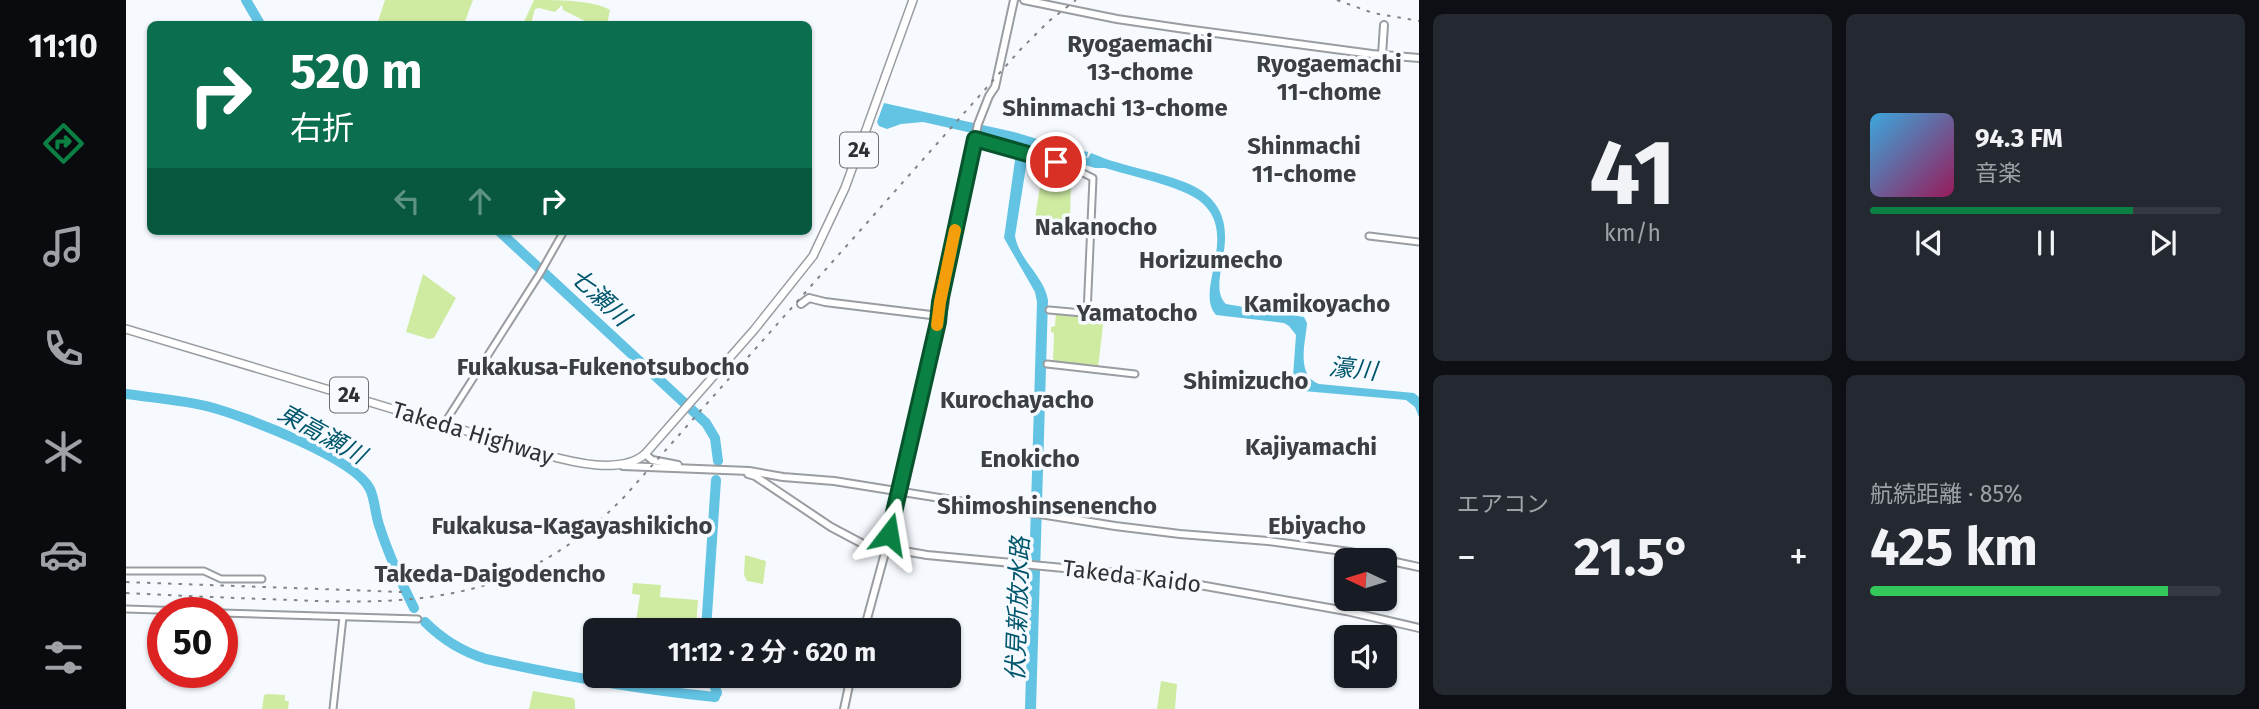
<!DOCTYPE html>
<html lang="ja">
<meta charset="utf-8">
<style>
:root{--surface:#171b24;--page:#242831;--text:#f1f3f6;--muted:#9ea1a6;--line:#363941;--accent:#0b8043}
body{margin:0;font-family:"Fira Sans","Noto Sans JP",sans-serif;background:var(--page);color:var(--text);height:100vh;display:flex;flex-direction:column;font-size:26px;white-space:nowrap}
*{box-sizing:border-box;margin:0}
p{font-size:23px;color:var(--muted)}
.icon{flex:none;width:38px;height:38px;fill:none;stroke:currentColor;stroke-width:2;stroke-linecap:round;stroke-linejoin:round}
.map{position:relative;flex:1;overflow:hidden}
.sheet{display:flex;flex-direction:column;gap:14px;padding:14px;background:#0d0f14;width:840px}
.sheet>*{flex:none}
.guide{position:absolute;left:21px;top:21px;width:665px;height:214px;border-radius:10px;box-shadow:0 2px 5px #0004;background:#0b6e4f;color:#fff;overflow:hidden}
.needle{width:46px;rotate:274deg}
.fabs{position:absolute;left:1208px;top:548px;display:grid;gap:14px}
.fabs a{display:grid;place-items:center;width:63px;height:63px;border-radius:10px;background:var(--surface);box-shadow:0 2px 5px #0004;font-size:35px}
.speed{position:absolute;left:21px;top:597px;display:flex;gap:14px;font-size:35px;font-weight:700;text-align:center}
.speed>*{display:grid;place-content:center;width:91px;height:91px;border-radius:50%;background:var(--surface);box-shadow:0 2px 5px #0004;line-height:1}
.speed .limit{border:10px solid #d22;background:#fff;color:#111}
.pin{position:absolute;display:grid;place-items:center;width:60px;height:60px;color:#fff;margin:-30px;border:4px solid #fff;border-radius:50%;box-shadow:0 2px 7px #0007}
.me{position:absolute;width:77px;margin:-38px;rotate:14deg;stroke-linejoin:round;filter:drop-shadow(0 0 5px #0008)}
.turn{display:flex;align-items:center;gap:24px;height:147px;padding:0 28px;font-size:32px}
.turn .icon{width:91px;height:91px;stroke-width:2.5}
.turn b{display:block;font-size:49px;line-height:60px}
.lanes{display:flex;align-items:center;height:66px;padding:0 28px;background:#0003;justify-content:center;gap:35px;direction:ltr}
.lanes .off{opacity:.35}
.big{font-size:52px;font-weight:700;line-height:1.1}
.sheet .widget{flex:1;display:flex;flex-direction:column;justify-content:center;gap:10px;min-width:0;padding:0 24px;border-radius:10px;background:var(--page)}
.sheet .dial{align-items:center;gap:0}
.dial b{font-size:91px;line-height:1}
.song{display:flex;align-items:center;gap:21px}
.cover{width:84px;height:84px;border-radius:10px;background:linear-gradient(135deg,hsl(200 70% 55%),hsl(330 70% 35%))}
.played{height:7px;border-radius:4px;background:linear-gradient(90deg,var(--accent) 75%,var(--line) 75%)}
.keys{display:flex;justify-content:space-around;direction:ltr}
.heat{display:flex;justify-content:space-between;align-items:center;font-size:38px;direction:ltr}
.charge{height:10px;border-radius:5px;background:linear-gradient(90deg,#34c759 85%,var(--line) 0)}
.sheet .tiles{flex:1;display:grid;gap:14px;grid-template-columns:repeat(2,1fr)}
.trip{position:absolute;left:457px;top:618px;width:378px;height:70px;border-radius:10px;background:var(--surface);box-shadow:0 2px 5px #0004;font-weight:700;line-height:70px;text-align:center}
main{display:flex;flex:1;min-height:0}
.dock{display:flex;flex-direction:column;width:126px;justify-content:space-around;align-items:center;background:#090b0e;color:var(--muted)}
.dock .icon{width:49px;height:49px}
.dock .active{color:var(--accent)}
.dock b{font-size:32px;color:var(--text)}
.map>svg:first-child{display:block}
.green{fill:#cfeba2}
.water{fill:#63c3e3}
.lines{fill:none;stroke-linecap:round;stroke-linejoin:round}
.river{stroke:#63c3e3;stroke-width:10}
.minor-casing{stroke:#999ca1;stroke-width:9}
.major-casing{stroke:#999ca1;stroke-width:10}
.highway-casing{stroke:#999ca1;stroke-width:10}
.minor{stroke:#fff;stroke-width:5}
.major{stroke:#fff;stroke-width:6}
.highway{stroke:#fff;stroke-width:7}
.rail{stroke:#818386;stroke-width:2;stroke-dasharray:3.5 7;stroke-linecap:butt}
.route-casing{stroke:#07532c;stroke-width:18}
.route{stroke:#0b8043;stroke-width:12}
.slow{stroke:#f59e0b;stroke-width:12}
.labels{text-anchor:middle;stroke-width:7;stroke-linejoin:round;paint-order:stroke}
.shield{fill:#f6faff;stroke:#6b6d70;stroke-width:2}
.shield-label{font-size:21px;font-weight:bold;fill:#2f3032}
.street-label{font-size:23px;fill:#2f3032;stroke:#f6faff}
.neighbourhood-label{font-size:24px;font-weight:bold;fill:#3b3e42;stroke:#f6faff}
.water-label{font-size:24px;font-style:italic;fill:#00566c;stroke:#f6faff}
</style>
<main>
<nav class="dock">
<b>11:10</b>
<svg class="icon active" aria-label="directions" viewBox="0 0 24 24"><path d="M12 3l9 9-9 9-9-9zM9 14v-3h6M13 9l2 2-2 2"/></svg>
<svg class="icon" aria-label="music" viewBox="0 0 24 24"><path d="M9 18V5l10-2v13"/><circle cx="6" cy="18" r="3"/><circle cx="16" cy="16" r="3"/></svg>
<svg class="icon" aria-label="phone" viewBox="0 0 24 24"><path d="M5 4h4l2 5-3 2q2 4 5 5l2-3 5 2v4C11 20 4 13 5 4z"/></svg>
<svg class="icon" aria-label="climate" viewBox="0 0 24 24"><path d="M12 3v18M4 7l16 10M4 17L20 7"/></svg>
<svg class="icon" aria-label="car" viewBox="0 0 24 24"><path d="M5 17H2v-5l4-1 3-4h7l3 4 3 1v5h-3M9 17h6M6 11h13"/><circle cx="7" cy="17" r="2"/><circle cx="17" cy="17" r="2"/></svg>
<svg class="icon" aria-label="filters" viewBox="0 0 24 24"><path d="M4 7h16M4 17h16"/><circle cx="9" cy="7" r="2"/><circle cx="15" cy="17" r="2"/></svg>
</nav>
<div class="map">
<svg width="1293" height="709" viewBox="0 0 1293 709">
<rect width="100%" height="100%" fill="#f6faff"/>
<g class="green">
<path d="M 259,0 L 347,0 L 338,24 L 251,24 Z"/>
<path d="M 408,0 C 431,0 468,0 484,10 L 481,24 L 465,24 L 437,10 L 436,5 L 429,12 L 413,8 L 409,9 L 405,24 L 397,24 Z"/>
<path d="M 916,174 L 945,178 L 944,223 L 909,218 Z"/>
<path d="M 297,274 L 330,298 L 308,338 L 303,339 L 280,332 Z"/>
<path d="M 930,313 L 978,317 L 972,368 L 927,363 L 928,333 L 925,332 L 925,327 L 929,326 Z"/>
<path d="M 619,555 L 640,561 L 637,584 L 621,581 L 618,575 Z"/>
<path d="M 507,583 L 535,585 L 534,597 L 572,600 L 570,629 L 509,628 L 514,595 L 506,594 Z"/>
<path d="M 1035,681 L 1051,684 L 1049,709 L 1031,709 Z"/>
<path d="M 407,691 L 447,698 L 449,701 L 449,709 L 403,709 Z"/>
<path d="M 142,694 L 159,695 L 159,701 L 163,701 L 162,709 L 136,709 L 138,695 Z"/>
</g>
<g class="water">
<path d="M 758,103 L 888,132 L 931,145 L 950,146 L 949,149 L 962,152 L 961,157 L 948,152 L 945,162 L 931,155 L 903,148 L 889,236 C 893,260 918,276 922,300 L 910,709 L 899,709 L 911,302 L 909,292 L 878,238 L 891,146 L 886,142 L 797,122 L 775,124 L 761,129 L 753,126 L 751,122 Z"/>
<path d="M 965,153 C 974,156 981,160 990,162 C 1015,170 1056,177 1076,191 C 1125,227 1077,282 1100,304 L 1178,317 L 1181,323 C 1180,341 1169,375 1193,384 L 1288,393 L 1293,397 L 1293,417 L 1289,407 L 1280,400 L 1166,390 L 1170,335 L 1163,326 L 1158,323 L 1090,315 C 1067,290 1117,231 1071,199 C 1050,185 1005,176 979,168 L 969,168 L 949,162 L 951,155 L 962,158 Z"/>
</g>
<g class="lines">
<g class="river">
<path d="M 120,0 L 134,24"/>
<path d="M 373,231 L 580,423 L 589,438 L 592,461"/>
<path d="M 0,394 C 28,398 57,400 84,407 C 118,416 229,458 244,489 C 249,500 249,513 253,525 C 262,553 275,582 288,608"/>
<path d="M 299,622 C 316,639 337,652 360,659 C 436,676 511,689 589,697"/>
<path d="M 580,630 L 590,480"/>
<path d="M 585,676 L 591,693"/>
</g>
<g class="minor-casing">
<g id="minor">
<path d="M 849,140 L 941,165 L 967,178 L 961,314"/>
<path d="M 1243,236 L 1293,242"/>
<path d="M 923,310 L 1014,318"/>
<path d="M 921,364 L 1009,374"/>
<path d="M 318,424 L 413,275 L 438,231"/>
<path d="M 0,571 L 78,571 L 95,579 L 136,579"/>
<path d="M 0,609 L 92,612"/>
<path d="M 96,613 L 292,619"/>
<path d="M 207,709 L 217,617"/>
</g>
</g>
<g class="major-casing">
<g id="major">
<path d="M 898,0 L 991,19 L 1059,29 L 1246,54 L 1293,58"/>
<path d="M 1256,55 L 1258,25"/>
<path d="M 675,304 L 683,298 L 699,302 L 813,316"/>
<path d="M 815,318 L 819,302"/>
<path d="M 519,454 L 526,460 L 552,465"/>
<path d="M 497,466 L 623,471 L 657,477 L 708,481 L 989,526 L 1054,534 L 1142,541 L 1224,552 L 1293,567"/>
<path d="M 622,474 L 629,476 L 705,527 L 737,544 L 801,555 L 1023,576 L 1220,611 L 1293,628"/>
<path d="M 738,630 L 760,549 L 793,406 L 852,124 L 863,96 L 869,87 L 888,0"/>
<path d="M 718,709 L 725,676"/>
</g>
</g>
<g class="highway-casing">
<path id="highway" d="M 0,329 L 417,454 C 445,462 495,475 519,454 L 628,330 L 687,256 L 719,188 L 787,0"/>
</g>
<use href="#minor" class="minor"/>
<use href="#major" class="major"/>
<use href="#highway" class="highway"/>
<g class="rail">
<path d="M 1211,0 L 1247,13 L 1293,21"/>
<path d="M 0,582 L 276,592"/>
<path d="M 0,593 C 55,596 110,598 166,600 C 300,606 400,599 499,496 L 894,50 L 923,21 L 950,0"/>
</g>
</g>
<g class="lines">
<g class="route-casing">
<path id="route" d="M 763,534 L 812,322 L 814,302 L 849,139 L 930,162"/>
</g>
<use href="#route" class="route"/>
<path class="slow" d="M 811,325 L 814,302 L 829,230"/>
</g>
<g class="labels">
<g class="shield">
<rect x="714" y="132.5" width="38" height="35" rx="5"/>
<rect x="204" y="377.5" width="38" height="35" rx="5"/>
</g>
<g class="shield-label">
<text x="733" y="157">24</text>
<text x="223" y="402">24</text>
</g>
<g class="street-label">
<text transform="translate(347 433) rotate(17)" y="8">Takeda Highway</text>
<text transform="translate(1006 576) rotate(7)" y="8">Takeda Kaido</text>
</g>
<g class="neighbourhood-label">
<text x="1014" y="52">Ryogaemachi<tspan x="1014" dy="28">13-chome</tspan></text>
<text x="1203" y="72">Ryogaemachi<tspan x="1203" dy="28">11-chome</tspan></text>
<text x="989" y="116">Shinmachi 13-chome</text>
<text x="1178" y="154">Shinmachi<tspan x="1178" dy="28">11-chome</tspan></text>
<text x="970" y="235">Nakanocho</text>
<text x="1085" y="268">Horizumecho</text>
<text x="1191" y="312">Kamikoyacho</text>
<text x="1011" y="321">Yamatocho</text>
<text x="477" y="375">Fukakusa-Fukenotsubocho</text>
<text x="1120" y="389">Shimizucho</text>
<text x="891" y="408">Kurochayacho</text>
<text x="1185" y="455">Kajiyamachi</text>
<text x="904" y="467">Enokicho</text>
<text x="921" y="514">Shimoshinsenencho</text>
<text x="446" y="534">Fukakusa-Kagayashikicho</text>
<text x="1191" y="534">Ebiyacho</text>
<text x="364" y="582">Takeda-Daigodencho</text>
</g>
<g class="water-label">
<text transform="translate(474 297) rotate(43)" y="8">七瀬川</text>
<text transform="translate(1227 369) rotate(6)" y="8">濠川</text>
<text transform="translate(196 434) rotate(29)" y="8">東高瀬川</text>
<text transform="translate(892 609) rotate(-88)" y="8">伏見新放水路</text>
</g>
</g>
</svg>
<div class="fabs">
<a><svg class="needle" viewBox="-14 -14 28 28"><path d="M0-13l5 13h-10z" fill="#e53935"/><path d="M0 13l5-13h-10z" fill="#9ea1a6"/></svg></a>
<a><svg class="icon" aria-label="sound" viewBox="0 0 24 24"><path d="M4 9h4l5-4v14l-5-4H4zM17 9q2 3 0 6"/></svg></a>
</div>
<div class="speed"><div class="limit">50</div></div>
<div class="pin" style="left:930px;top:162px;background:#d93025"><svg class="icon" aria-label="arrive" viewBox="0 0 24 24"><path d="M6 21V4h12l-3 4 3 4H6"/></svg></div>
<svg class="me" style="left:763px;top:534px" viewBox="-20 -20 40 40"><path d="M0-17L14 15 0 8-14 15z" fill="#0b8043" stroke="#fff" stroke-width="4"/></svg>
<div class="trip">11:12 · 2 分 · 620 m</div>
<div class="guide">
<div class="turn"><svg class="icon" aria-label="right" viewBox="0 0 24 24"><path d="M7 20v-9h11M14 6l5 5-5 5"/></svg><div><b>520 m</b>右折</div></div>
<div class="lanes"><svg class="icon off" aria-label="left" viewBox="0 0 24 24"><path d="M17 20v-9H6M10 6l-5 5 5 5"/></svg><svg class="icon off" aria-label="ahead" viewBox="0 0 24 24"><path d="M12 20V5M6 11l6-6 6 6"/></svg><svg class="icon" aria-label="right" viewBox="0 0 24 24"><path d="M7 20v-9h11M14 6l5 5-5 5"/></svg></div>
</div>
</div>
<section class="sheet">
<div class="tiles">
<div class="widget dial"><b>41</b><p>km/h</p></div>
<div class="widget">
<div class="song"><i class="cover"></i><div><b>94.3 FM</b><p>音楽</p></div></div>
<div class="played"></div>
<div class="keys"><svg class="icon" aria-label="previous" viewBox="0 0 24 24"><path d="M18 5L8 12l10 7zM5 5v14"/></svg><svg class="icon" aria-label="pause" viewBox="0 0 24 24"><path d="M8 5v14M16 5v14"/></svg><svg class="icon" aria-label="next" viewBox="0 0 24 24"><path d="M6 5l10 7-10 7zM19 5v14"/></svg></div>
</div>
<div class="widget"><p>エアコン</p>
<div class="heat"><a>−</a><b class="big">21.5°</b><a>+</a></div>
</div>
<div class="widget"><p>航続距離 · 85%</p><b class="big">425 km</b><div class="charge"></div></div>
</div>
</section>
</main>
